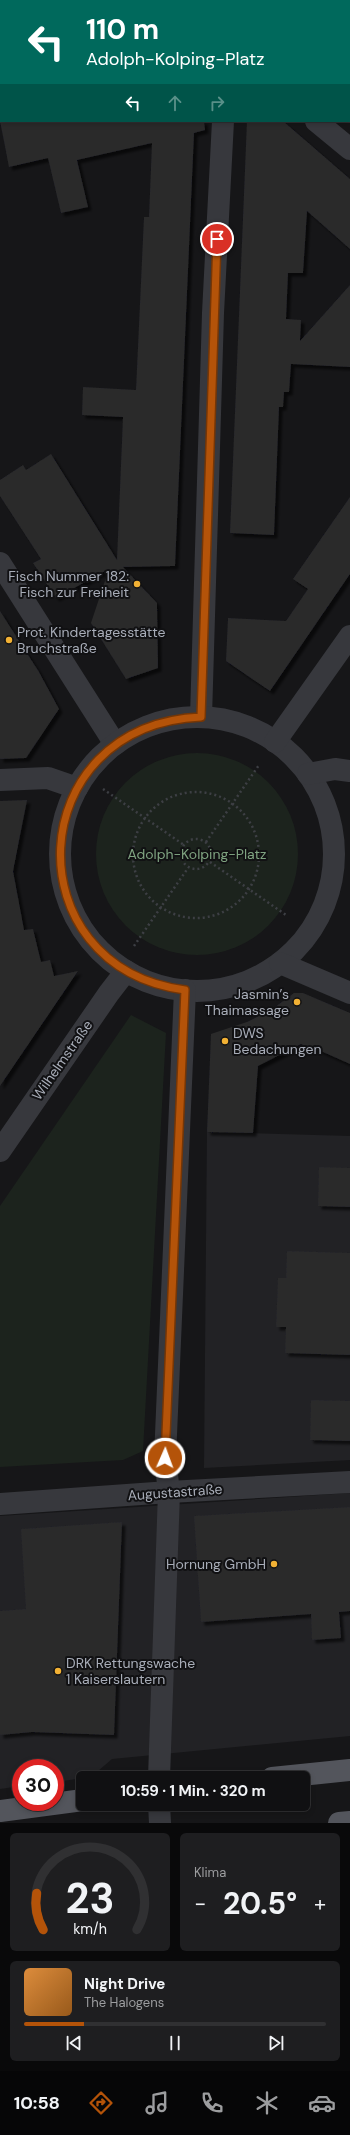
<!DOCTYPE html>
<html lang="de">
<meta charset="utf-8">
<style>
:root{--surface:#101012;--page:#1e1e20;--text:#f1f3f6;--muted:#9c9d9f;--line:#303032;--accent:#b45309}
body{margin:0;font-family:"DM Sans",sans-serif;background:var(--page);color:var(--text);height:100vh;display:flex;flex-direction:column;font-size:15px;white-space:nowrap}
*{box-sizing:border-box;margin:0}
p{font-size:13px;color:var(--muted)}
.icon{flex:none;width:22px;height:22px;fill:none;stroke:currentColor;stroke-width:2;stroke-linecap:round;stroke-linejoin:round}
.map{position:relative;height:1823px;overflow:hidden}
.details{display:flex;flex-direction:column;gap:10px;padding:10px;background:#09090a;flex:1}
.details>*{flex:none}
.banner{position:absolute;left:0px;top:0px;width:350px;height:122px;box-shadow:0 2px 6px #0003,0 0 0 1px var(--line);background:#00695c;color:#fff;overflow:hidden}
.speed{position:absolute;left:12px;top:1759px;display:flex;gap:8px;font-size:20px;font-weight:700;text-align:center}
.speed>*{display:grid;place-content:center;width:52px;height:52px;border-radius:50%;background:var(--surface);box-shadow:0 2px 6px #0003,0 0 0 1px var(--line);line-height:1}
.speed .limit{border:6px solid #d22;background:#fff;color:#111}
.pin{position:absolute;display:grid;place-items:center;width:34px;height:34px;color:#fff;margin:-17px;border:2px solid #fff;border-radius:50%;box-shadow:0 1px 4px #0007}
.me{position:absolute;width:44px;margin:-22px;rotate:2deg;stroke-linejoin:round;filter:drop-shadow(0 0 3px #0008)}
.turn{display:flex;align-items:center;gap:14px;height:84px;padding:0 20px;font-size:18px}
.turn .icon{width:52px;height:52px;stroke-width:2.5}
.turn b{display:block;font-size:28px;line-height:34px}
.lanes{display:flex;align-items:center;height:38px;padding:0 20px;background:#0003;justify-content:center;gap:20px;direction:ltr}
.lanes .off{opacity:.35}
.big{font-size:30px;font-weight:700;line-height:1.1}
.details .card{flex:1;display:flex;flex-direction:column;justify-content:center;gap:6px;min-width:0;padding:0 14px;border-radius:6px;background:var(--page)}
.details .dial{align-items:center;gap:0}
.dial svg{height:104px;overflow:visible;fill:none;stroke:var(--line);stroke-width:7;stroke-linecap:round;text-anchor:middle}
.dial text{fill:var(--text);stroke:none}
.song{display:flex;align-items:center;gap:12px}
.cover{width:48px;height:48px;border-radius:6px;background:linear-gradient(135deg,hsl(30 70% 55%),hsl(30 70% 35%))}
.played{height:4px;border-radius:2px;background:linear-gradient(90deg,var(--accent) 20%,var(--line) 20%)}
.keys{display:flex;justify-content:space-around;direction:ltr}
.heat{display:flex;justify-content:space-between;align-items:center;font-size:22px;direction:ltr}
.details .tiles{flex:1;display:grid;gap:10px;grid-template-columns:1fr 1fr}
.card:last-child{grid-column:span 2}
.trip{position:absolute;left:76px;top:1771px;width:234px;height:40px;border-radius:6px;background:var(--surface);box-shadow:0 2px 6px #0003,0 0 0 1px var(--line);font-weight:700;line-height:40px;text-align:center}
.tab-bar{display:flex;height:64px;justify-content:space-around;align-items:center;background:#060607;color:var(--muted)}
.tab-bar .icon{width:28px;height:28px}
.tab-bar .selected{color:var(--accent)}
.tab-bar b{font-size:18px;color:var(--text)}
.map>svg:first-child{display:block}
.built{fill:#222225}
.green{fill:#1c231d}
.building{fill:#29292c;filter:url(#shadow)}
.lines{fill:none;stroke-linecap:round;stroke-linejoin:round}
.path{stroke:#3d3f44;stroke-width:2.5;stroke-dasharray:2 3;stroke-linecap:butt}
.minor{stroke:#37383d;stroke-width:22}
.major{stroke:#53555c;stroke-width:22}
.route-casing{stroke:#753606;stroke-width:10}
.route{stroke:#b45309;stroke-width:7}
.poi-dot{fill:#f2b134;stroke:#111113;stroke-width:1.5}
.labels{text-anchor:middle;stroke-width:4;stroke-linejoin:round;paint-order:stroke}
.poi-label{font-size:14px;fill:#a8adb8;stroke:#111113;text-anchor:end}
.park-label{font-size:14px;fill:#7fa381;stroke:#111113}
.street-label{font-size:14px;fill:#a8adb8;stroke:#111113}
</style>
<div class="map">
<svg width="350" height="1823" viewBox="0 0 350 1823">
<defs>
<filter id="shadow"><feDropShadow dx="3.5" dy="3.5" stdDeviation="1" flood-color="#0009"/></filter>
</defs>
<rect width="100%" height="100%" fill="#161618"/>
<g class="built">
<path d="M 207,1132 L 350,1136 L 350,1460 L 204,1468 Z"/>
<path d="M 350,1493 L 350,1736 L 112,1759 L 91,1777 L 55,1782 L 55,1768 L 21,1768 L 21,1786 L 0,1789 L 0,1516 Z"/>
</g>
<g class="green">
<circle cx="197" cy="854" r="101"/>
<path d="M 131,1015 L 166,1033 L 143,1451 L 123,1460 L 0,1467 L 0,1206 Z"/>
</g>
<g class="building">
<path d="M 0,121 L 204,121 L 205,130 L 194,133 L 175,566 L 123,567 L 157,603 L 158,668 L 126,679 L 91,623 L 109,569 L 56,598 L 33,563 L 41,559 L 0,496 L 0,480 L 23,465 L 26,470 L 51,454 L 117,560 L 123,417 L 82,415 L 83,387 L 136,390 L 144,217 L 149,217 L 152,143 L 77,160 L 88,207 L 61,213 L 48,158 L 9,167 Z"/>
<path d="M 247,121 L 283,121 L 350,179 L 350,249 L 307,211 L 303,273 L 288,273 L 286,319 L 301,320 L 300,341 L 350,285 L 350,367 L 291,364 L 289,392 L 284,392 L 283,407 L 279,407 L 274,535 L 230,533 Z"/>
<path d="M 350,497 L 350,574 L 270,691 L 226,661 L 228,618 L 286,621 L 308,589 L 293,579 Z"/>
<path d="M 0,611 L 39,672 L 59,709 L 26,758 L 0,759 Z"/>
<path d="M 27,800 L 13,871 L 24,930 L 33,929 L 41,962 L 50,960 L 54,976 L 78,971 L 0,1086 L 0,801 Z"/>
<path d="M 294,993 L 303,993 L 350,1013 L 350,1064 L 314,1048 L 311,1049 L 301,1044 L 258,1066 L 253,1133 L 207,1132 L 211,1034 L 247,1022 L 271,1010 Z"/>
<path d="M 319,1167 L 350,1168 L 350,1207 L 318,1206 Z"/>
<path d="M 287,1251 L 350,1253 L 350,1355 L 285,1353 L 286,1327 L 276,1327 L 278,1278 L 286,1278 Z"/>
<path d="M 311,1400 L 350,1401 L 350,1441 L 310,1440 Z"/>
<path d="M 350,1507 L 350,1611 L 339,1612 L 341,1638 L 312,1640 L 311,1614 L 201,1622 L 194,1516 Z"/>
<path d="M 122,1522 L 114,1735 L 32,1732 L 0,1735 L 0,1611 L 26,1609 L 21,1529 Z"/>
</g>
<g class="lines">
<g class="path">
<path d="M 103,789 L 184,845"/>
<circle cx="196" cy="855" r="63"/>
<circle cx="196" cy="854" r="15"/>
<path d="M 206,842 L 259,765"/>
<path d="M 210,862 L 286,915"/>
<path d="M 134,946 L 188,868"/>
</g>
<g class="minor">
<path d="M 172,0 L 173,1"/>
<path d="M 229,1 L 229,0"/>
<path d="M 0,95 L 1,94"/>
<path d="M 316,121 L 350,149"/>
<path d="M 0,563 L 115,744"/>
<path d="M 201,717 L 213,313 L 223,121"/>
<circle cx="197" cy="854" r="137"/>
<path d="M 275,742 L 350,636"/>
<path d="M 308,774 L 335,769 L 350,771"/>
<path d="M 0,780 L 48,778 L 77,788"/>
<path d="M 280,963 L 350,993"/>
<path d="M 0,1151 L 109,993 L 126,971"/>
<path d="M 0,1504 L 169,1492 L 350,1482"/>
<path d="M 159,1778 L 169,1492 L 165,1458 L 185,990"/>
<path d="M 159,1804 L 160,1823"/>
</g>
<g class="major">
<path d="M 272,1778 L 350,1770"/>
<path d="M 0,1811 L 83,1800"/>
<path d="M 339,1823 L 350,1822"/>
</g>
</g>
<g class="lines">
<g class="route-casing">
<path id="route" d="M 165,1458 L 185,990 C 12,967 21,725 201,717 L 217,239"/>
</g>
<use href="#route" class="route"/>
</g>
<g class="poi-dot">
<circle cx="137" cy="584" r="4"/>
<circle cx="9" cy="640" r="4"/>
<circle cx="297" cy="1002" r="4"/>
<circle cx="225" cy="1041" r="4"/>
<circle cx="274" cy="1564" r="4"/>
<circle cx="58" cy="1671" r="4"/>
</g>
<g class="labels">
<g class="poi-label">
<text x="129" y="581">Fisch Nummer 182:<tspan x="129" dy="16">Fisch zur Freiheit</tspan></text>
<text x="17" y="637" text-anchor="start">Prot. Kindertagesstätte<tspan x="17" dy="16">Bruchstraße</tspan></text>
<text x="289" y="999">Jasmin’s<tspan x="289" dy="16">Thaimassage</tspan></text>
<text x="233" y="1038" text-anchor="start">DWS<tspan x="233" dy="16">Bedachungen</tspan></text>
<text x="266" y="1569">Hornung GmbH</text>
<text x="66" y="1668" text-anchor="start">DRK Rettungswache<tspan x="66" dy="16">1 Kaiserslautern</tspan></text>
</g>
<g class="park-label">
<text x="197" y="859">Adolph-Kolping-Platz</text>
</g>
<g class="street-label">
<text transform="translate(62 1060) rotate(-55)" y="5">Wilhelmstraße</text>
<text transform="translate(175 1492) rotate(-4)" y="5">Augustastraße</text>
</g>
</g>
</svg>
<div class="speed"><div class="limit">30</div></div>
<div class="pin" style="left:217px;top:239px;background:#d93025"><svg class="icon" aria-label="arrive" viewBox="0 0 24 24"><path d="M6 21V4h12l-3 4 3 4H6"/></svg></div>
<svg class="me" style="left:165px;top:1458px" viewBox="-20 -20 40 40"><circle r="17" fill="#b45309" stroke="#fff" stroke-width="3"/><path d="M0-11L8 9 0 5-8 9z" fill="#fff"/></svg>
<div class="trip">10:59 · 1 Min. · 320 m</div>
<div class="banner">
<div class="turn"><svg class="icon" aria-label="left" viewBox="0 0 24 24"><path d="M17 20v-9H6M10 6l-5 5 5 5"/></svg><div><b>110 m</b>Adolph-Kolping-Platz</div></div>
<div class="lanes"><svg class="icon" aria-label="left" viewBox="0 0 24 24"><path d="M17 20v-9H6M10 6l-5 5 5 5"/></svg><svg class="icon off" aria-label="ahead" viewBox="0 0 24 24"><path d="M12 20V5M6 11l6-6 6 6"/></svg><svg class="icon off" aria-label="right" viewBox="0 0 24 24"><path d="M7 20v-9h11M14 6l5 5-5 5"/></svg></div>
</div>
</div>
<section class="details">
<div class="tiles">
<div class="card dial"><svg viewBox="0 0 100 80">
<path d="M14 69A42 42 0 1 1 86 69"/>
<path d="M14 69A42 42 0 0 1 9 41" stroke="#b45309"/>
<text x="50" y="56" font-size="32" font-weight="700">23</text>
<text x="50" y="72" font-size="11">km/h</text>
</svg></div>
<div class="card"><p>Klima</p>
<div class="heat"><a>−</a><b class="big">20.5°</b><a>+</a></div>
</div>
<div class="card">
<div class="song"><i class="cover"></i><div><b>Night Drive</b><p>The Halogens</p></div></div>
<div class="played"></div>
<div class="keys"><svg class="icon" aria-label="previous" viewBox="0 0 24 24"><path d="M18 5L8 12l10 7zM5 5v14"/></svg><svg class="icon" aria-label="pause" viewBox="0 0 24 24"><path d="M8 5v14M16 5v14"/></svg><svg class="icon" aria-label="next" viewBox="0 0 24 24"><path d="M6 5l10 7-10 7zM19 5v14"/></svg></div>
</div>
</div>
</section>
<nav class="tab-bar">
<b>10:58</b>
<svg class="icon selected" aria-label="directions" viewBox="0 0 24 24"><path d="M12 3l9 9-9 9-9-9zM9 14v-3h6M13 9l2 2-2 2"/></svg>
<svg class="icon" aria-label="music" viewBox="0 0 24 24"><path d="M9 18V5l10-2v13"/><circle cx="6" cy="18" r="3"/><circle cx="16" cy="16" r="3"/></svg>
<svg class="icon" aria-label="phone" viewBox="0 0 24 24"><path d="M5 4h4l2 5-3 2q2 4 5 5l2-3 5 2v4C11 20 4 13 5 4z"/></svg>
<svg class="icon" aria-label="climate" viewBox="0 0 24 24"><path d="M12 3v18M4 7l16 10M4 17L20 7"/></svg>
<svg class="icon" aria-label="car" viewBox="0 0 24 24"><path d="M5 17H2v-5l4-1 3-4h7l3 4 3 1v5h-3M9 17h6M6 11h13"/><circle cx="7" cy="17" r="2"/><circle cx="17" cy="17" r="2"/></svg>
</nav>
